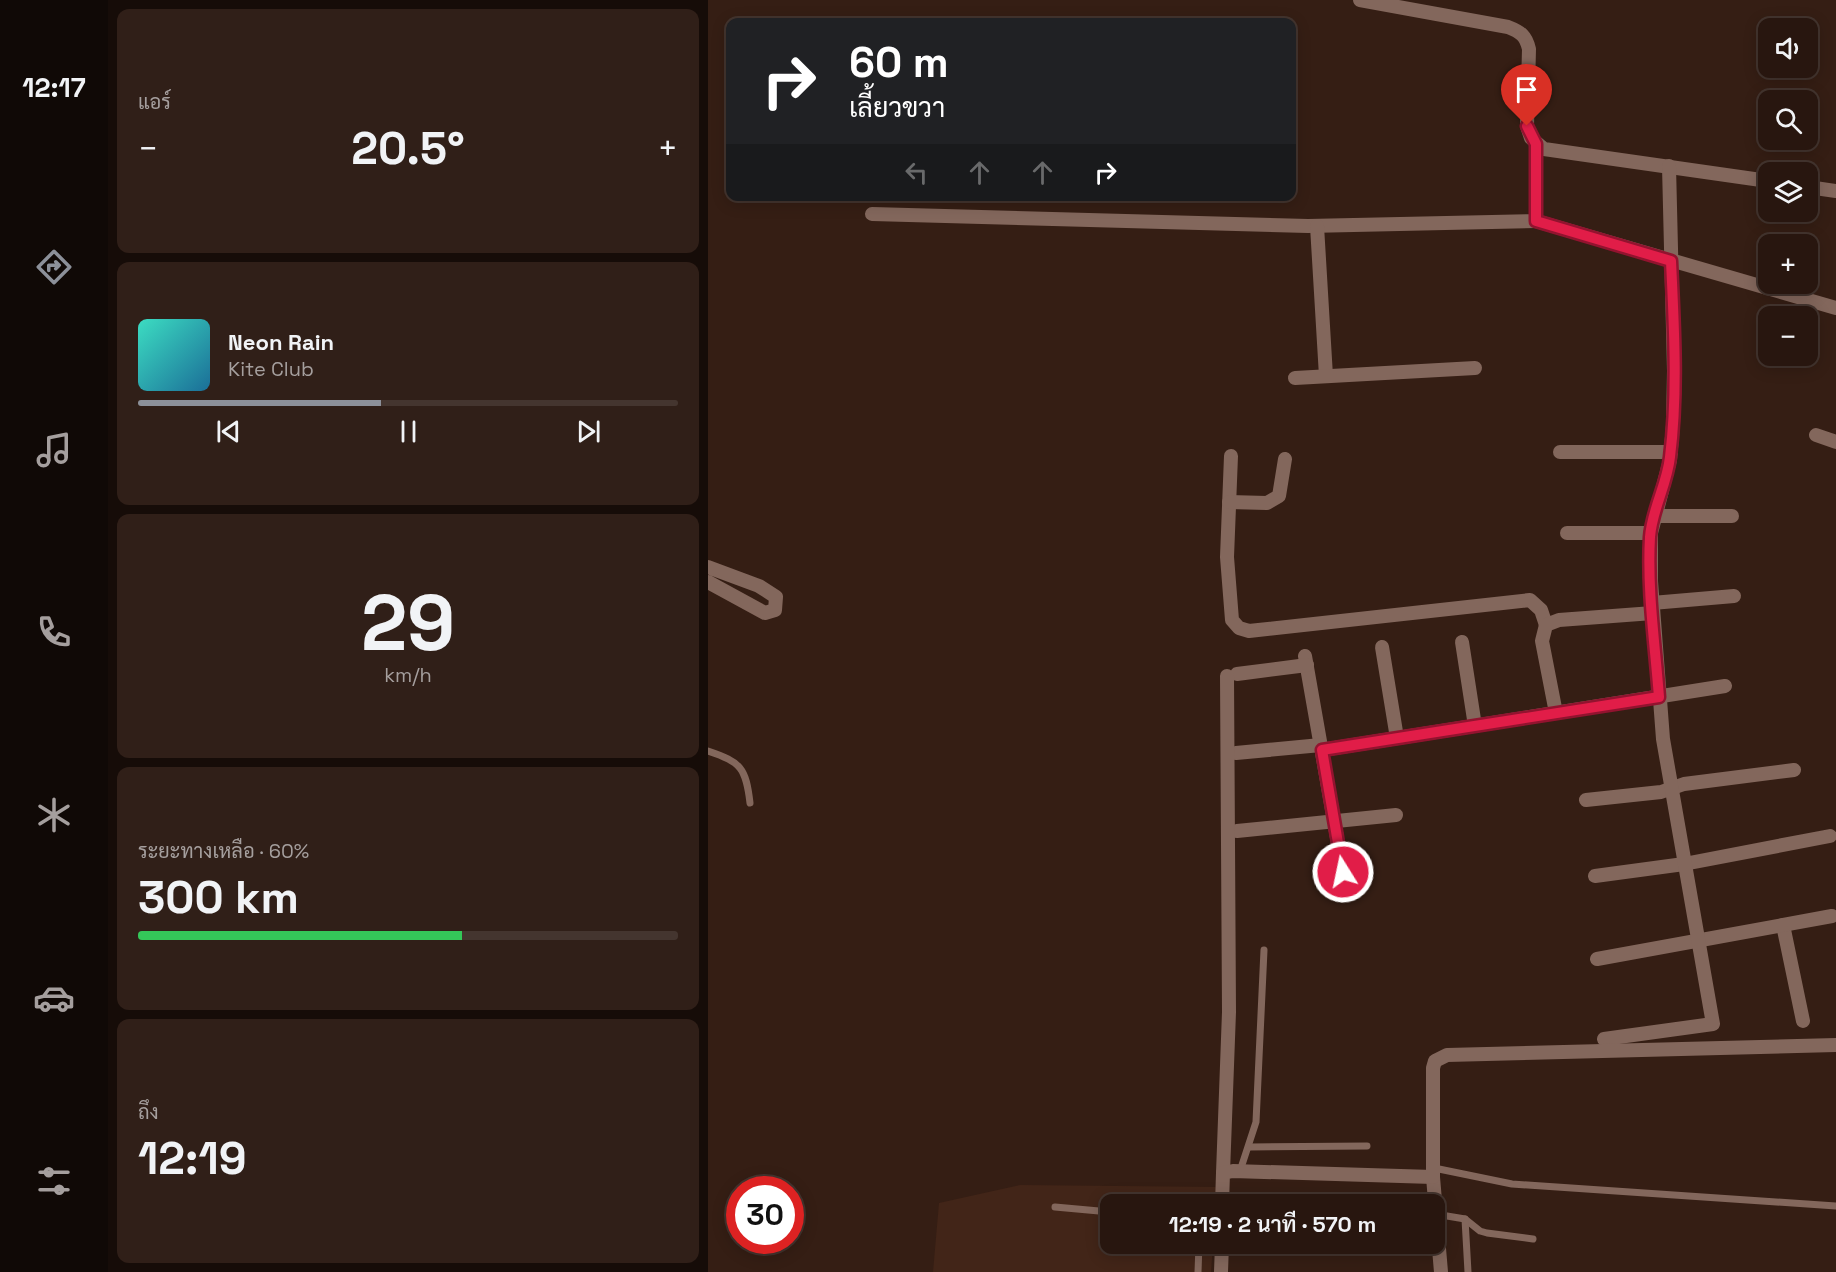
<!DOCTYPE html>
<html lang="th">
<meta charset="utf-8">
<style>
:root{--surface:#28160f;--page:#301f18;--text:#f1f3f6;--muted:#a59f9e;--line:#44352f;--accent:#8c9099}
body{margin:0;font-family:"Space Grotesk",Sarabun,sans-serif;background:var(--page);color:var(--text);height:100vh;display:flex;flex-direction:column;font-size:22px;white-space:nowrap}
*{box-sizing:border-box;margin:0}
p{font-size:20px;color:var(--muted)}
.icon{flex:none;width:33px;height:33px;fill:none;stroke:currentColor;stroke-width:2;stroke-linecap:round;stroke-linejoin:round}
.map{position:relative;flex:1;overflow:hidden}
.panel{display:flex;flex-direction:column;gap:9px;padding:9px;background:#160c08;width:600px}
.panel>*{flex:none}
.banner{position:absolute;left:18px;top:18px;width:570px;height:183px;border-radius:12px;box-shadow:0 3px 15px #0003,0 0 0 2px var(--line);background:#202124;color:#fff;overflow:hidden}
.buttons{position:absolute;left:1050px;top:18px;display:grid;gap:12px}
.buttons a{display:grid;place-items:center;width:60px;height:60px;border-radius:12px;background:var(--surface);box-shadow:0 3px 15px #0003,0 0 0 2px var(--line);font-size:30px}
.speed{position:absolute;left:18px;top:1176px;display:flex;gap:12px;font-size:30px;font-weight:700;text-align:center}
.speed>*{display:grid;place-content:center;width:78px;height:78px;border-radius:50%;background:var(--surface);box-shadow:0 3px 15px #0003,0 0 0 2px var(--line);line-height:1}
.speed .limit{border:9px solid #d22;background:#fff;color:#111}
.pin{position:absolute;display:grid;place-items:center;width:51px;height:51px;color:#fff;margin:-62px -26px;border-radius:50% 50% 50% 0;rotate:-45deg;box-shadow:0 0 6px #0007}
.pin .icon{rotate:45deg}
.me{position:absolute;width:66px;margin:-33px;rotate:350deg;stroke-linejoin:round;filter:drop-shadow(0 0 4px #0008)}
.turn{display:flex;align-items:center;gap:21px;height:126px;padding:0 24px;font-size:27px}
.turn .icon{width:78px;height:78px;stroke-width:2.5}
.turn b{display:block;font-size:42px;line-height:51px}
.lanes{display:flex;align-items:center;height:57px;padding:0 24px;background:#0003;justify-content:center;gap:30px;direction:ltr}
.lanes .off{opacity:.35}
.big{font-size:45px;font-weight:600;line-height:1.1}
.panel .tile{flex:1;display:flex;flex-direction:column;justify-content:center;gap:9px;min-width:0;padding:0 21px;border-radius:12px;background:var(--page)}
.panel .dial{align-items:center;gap:0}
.dial b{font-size:78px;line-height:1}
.song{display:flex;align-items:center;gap:18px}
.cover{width:72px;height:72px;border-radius:9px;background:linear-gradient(135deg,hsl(170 70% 55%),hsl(200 70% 35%))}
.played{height:6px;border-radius:3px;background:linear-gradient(90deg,var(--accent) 45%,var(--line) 45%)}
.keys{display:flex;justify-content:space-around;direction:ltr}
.heat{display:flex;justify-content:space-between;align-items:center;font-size:33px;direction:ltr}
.charge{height:9px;border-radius:4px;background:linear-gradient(90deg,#34c759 60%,var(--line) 0)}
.trip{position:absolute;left:392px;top:1194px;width:345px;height:60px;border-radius:12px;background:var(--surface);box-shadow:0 3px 15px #0003,0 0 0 2px var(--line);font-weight:600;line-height:60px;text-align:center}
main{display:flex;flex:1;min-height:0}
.menu{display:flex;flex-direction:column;width:108px;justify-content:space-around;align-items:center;background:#100906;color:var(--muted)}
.menu .icon{width:42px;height:42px}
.menu .current{color:var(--accent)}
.menu b{font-size:27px;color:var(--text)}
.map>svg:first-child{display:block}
.built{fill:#422518}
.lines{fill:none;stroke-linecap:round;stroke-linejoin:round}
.lane{stroke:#83675c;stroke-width:7}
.street{stroke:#83675c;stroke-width:14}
.route-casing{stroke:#92132f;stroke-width:15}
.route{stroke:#e11d48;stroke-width:10}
</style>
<main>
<nav class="menu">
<b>12:17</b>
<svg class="icon current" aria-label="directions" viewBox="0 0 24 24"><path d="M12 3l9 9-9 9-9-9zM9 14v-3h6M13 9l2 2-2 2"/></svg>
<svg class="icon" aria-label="music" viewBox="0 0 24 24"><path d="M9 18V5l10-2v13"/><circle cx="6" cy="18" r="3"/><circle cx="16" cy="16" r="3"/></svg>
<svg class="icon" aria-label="phone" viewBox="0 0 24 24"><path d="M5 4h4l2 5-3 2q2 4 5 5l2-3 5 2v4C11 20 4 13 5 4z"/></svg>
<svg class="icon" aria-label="climate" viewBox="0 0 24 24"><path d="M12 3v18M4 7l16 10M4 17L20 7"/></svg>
<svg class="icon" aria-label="car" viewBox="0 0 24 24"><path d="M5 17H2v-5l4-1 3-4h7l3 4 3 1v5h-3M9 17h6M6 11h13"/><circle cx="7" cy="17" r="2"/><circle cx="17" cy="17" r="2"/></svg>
<svg class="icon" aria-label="filters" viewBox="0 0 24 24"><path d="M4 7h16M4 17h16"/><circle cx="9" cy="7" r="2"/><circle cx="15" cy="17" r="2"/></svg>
</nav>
<section class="panel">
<div class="tile"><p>แอร์</p>
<div class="heat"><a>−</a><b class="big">20.5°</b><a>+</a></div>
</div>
<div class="tile">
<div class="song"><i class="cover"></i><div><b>Neon Rain</b><p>Kite Club</p></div></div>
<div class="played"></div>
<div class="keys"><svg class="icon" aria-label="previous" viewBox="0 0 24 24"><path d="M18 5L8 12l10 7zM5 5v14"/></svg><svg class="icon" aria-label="pause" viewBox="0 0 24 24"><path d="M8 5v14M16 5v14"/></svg><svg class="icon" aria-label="next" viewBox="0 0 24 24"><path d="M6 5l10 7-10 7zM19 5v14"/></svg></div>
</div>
<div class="tile dial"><b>29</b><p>km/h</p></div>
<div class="tile"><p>ระยะทางเหลือ · 60%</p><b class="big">300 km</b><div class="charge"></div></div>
<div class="tile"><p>ถึง</p><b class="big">12:19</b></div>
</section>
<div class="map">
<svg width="1128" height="1272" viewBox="0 0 1128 1272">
<rect width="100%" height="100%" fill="#351e14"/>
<path class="built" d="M 312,1185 L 508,1187 L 507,1204 L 402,1204 L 402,1244 L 505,1244 L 503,1272 L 225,1272 L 231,1203 Z"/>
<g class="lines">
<g class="lane">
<path d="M 0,751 C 33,762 38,768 42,803"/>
<path d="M 542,1147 L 659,1146"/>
<path d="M 726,1168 L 804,1184 L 1128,1206"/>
<path d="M 532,1171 L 548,1122 L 556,950"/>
<path d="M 347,1207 L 402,1212"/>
<path d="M 727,1214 L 757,1219 L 772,1231 L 779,1233 L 825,1239"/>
<path d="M 757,1219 L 760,1272"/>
<path d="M 499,1244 L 514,1245"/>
<path d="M 490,1272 L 491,1244"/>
</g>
<g class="street">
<path d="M 652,0 L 800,27 C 813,32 818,36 821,49 L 819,126 L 823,138 L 836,149 L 1060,181"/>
<path d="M 1100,187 L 1128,191"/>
<path d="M 164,214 L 600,226 L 828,221 L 828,144"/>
<path d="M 828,221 L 1128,308"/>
<path d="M 609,226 L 618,376"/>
<path d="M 587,378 L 767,368"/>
<path d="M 1108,435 L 1128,442"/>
<path d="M 852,452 L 963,452"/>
<path d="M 523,456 L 519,557 L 524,620 L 531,628 L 541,631 L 822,600 L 833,610 L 838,625"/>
<path d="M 521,502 L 559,503 L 571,496 L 577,459"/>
<path d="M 946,516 L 1024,516"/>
<path d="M 859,533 L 943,533"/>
<path d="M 0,567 L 51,586 L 68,597 L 67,610 L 57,613 L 0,582"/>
<path d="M 944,603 L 1026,596"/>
<path d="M 754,642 L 767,726"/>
<path d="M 674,647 L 689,738"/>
<path d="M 597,656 L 635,872"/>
<path d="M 529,674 L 599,665"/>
<path d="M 848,713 L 834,641 L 838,625 L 851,620 L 945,613"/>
<path d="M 614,750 L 1017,686"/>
<path d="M 528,753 L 613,745"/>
<path d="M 878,800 L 953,792 L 976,784 L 1086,770"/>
<path d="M 529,831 L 688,815"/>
<path d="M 887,876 L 976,864 L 1122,836"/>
<path d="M 1075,925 L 1095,1021"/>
<path d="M 889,959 L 1124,916"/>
<path d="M 896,1039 L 1005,1024 L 955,739 L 943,581 L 943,533 L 962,460 L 965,425 L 966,371 L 961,166"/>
<path d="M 515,1173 L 521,1012 L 519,676"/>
<path d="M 725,1177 L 733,1272"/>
<path d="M 514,1204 L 515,1173 L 525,1171 L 725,1177 L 725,1068 L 727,1061 L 739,1055 L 1128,1045"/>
<path d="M 513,1272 L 514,1244"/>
</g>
</g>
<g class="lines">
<g class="route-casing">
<path id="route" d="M 635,872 L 614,750 L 951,697 C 947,644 939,590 942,537 C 944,509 959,485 962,457 C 970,393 966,326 963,261 L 828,221 L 828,144 L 819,126"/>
</g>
<use href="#route" class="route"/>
</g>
</svg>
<div class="buttons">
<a><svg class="icon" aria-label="sound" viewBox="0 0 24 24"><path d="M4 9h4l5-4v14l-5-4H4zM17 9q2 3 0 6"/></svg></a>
<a><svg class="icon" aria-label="search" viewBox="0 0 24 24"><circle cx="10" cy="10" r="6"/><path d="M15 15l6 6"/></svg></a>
<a><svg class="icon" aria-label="layers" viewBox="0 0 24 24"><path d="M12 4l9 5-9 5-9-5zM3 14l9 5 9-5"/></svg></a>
<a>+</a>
<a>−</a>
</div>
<div class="speed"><div class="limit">30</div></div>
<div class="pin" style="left:819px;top:126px;background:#d93025"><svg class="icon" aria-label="arrive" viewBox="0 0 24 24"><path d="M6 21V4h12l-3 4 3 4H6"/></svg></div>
<svg class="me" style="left:635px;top:872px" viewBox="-20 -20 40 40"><circle r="17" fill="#e11d48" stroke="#fff" stroke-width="3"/><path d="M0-11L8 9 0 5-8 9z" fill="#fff"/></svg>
<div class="trip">12:19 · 2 นาที · 570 m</div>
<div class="banner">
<div class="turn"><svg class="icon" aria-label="right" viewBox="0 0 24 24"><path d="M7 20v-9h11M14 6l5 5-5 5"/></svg><div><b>60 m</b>เลี้ยวขวา</div></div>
<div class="lanes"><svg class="icon off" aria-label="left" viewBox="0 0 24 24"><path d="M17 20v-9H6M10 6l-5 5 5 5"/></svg><svg class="icon off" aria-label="ahead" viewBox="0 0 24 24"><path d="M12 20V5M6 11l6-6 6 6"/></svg><svg class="icon off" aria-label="ahead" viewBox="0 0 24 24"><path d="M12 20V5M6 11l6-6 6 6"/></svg><svg class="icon" aria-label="right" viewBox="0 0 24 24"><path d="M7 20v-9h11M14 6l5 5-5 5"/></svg></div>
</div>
</div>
</main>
